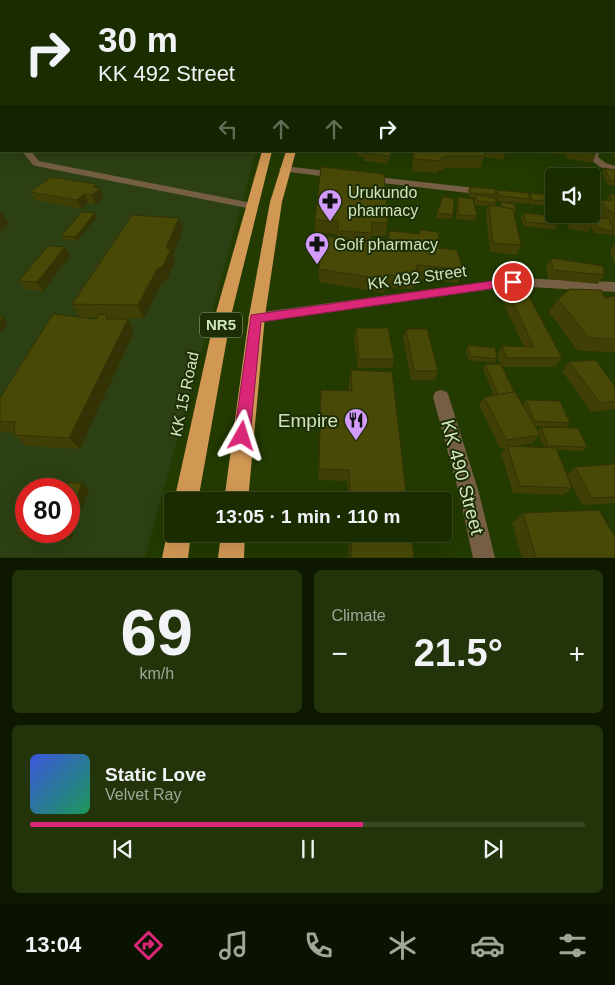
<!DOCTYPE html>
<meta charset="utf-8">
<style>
:root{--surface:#1a2c00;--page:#23340a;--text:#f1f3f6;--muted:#9fa799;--line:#384822;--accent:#db2777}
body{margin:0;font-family:Arial,sans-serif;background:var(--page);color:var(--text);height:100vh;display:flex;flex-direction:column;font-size:19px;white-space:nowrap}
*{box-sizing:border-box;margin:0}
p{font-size:16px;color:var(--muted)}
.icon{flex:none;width:28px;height:28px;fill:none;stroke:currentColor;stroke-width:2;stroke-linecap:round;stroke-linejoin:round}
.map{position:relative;height:558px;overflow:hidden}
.sheet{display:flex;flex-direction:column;gap:12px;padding:12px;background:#0e1800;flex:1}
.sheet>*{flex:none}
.hud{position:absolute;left:0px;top:0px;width:615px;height:152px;box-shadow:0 5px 20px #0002,0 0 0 1px var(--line);background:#1a2c00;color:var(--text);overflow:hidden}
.tools{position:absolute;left:545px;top:168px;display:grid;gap:10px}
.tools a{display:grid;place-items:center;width:55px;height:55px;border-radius:5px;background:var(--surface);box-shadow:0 5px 20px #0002,0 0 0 1px var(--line);font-size:25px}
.speed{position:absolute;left:15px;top:478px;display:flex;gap:10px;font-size:25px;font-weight:700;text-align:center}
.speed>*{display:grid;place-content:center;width:65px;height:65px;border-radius:50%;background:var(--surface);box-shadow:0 5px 20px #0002,0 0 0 1px var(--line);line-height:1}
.speed .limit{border:8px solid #d22;background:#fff;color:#111}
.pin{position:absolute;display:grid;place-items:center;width:42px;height:42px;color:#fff;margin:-21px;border:2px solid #fff;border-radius:50%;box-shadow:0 1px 5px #0007}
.me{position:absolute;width:55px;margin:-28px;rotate:6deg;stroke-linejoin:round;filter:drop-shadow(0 0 4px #0008)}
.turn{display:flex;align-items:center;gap:18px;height:105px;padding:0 15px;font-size:22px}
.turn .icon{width:65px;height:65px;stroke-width:2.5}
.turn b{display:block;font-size:35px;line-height:42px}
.lanes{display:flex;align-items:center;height:48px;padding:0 15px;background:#0003;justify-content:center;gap:25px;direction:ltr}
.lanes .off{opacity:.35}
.big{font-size:38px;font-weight:700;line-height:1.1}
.sheet .card{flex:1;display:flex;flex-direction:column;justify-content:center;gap:8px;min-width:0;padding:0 18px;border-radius:8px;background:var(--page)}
.sheet .dial{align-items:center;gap:0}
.dial b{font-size:65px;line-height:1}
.song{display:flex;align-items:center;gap:15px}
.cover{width:60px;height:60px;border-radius:8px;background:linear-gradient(135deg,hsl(230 70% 55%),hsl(150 70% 35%))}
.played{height:5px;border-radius:2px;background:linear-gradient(90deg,var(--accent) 60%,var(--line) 60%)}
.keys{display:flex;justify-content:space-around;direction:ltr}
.heat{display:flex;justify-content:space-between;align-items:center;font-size:28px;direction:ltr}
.sheet .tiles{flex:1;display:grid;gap:12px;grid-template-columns:1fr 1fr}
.card:last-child{grid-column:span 2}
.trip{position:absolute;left:164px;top:492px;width:288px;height:50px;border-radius:5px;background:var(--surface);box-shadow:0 5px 20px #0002,0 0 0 1px var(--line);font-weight:700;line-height:50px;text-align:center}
.tabs{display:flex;height:80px;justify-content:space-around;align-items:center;background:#0a1200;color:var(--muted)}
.tabs .icon{width:35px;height:35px}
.tabs .selected{color:var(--accent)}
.tabs b{font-size:22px;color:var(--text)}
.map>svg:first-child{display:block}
.built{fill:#2c4014;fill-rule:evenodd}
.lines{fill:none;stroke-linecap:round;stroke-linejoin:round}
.minor{fill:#755e44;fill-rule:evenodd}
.highway{fill:#d19854;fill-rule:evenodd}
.wall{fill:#3f3f06;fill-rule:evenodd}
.shaded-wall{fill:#333305}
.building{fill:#494907;stroke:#333305}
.route{fill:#db2777;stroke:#8e194d}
.labels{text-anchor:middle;stroke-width:4;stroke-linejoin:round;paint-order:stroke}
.shield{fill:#1d2e06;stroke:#9aad87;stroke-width:1}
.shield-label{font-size:15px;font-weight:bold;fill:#d0e4be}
.poi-label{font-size:16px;fill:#d0e4be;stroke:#1d2e06;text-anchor:start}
.street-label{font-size:16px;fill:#d0e4be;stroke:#1d2e06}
.near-poi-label{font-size:19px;fill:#d0e4be;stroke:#1d2e06;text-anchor:end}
.near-street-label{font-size:19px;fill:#d0e4be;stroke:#1d2e06}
</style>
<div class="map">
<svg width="615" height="558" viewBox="0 0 615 558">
<rect width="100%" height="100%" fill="#233a00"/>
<path class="built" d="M 0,59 L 1,151 L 256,151 L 145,557 L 0,557 ZM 26,489 L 69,489 L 69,531 L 26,531 Z"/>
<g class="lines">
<g class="minor">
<rect x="614" y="77" width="1" height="5"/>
<rect x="0" y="95" width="1" height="4"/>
<path d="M 22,151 L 31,151 L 39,161 L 252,203 L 257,206 L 252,209 L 36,166 L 33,165 Z"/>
<path d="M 591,151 L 599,151 L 598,157 L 606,163 L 615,166 L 615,172 L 600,167 L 591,160 Z"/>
<path d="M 284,166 L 336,172 L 341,175 L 336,178 L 281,171 L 279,169 Z"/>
<path d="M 368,176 L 485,189 L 490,192 L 485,195 L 365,181 L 365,177 Z"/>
<path d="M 513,278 L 615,282 L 615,292 L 513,286 L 255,323 L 250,322 L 248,318 L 250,314 L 255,313 Z"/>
<path d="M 441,390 L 447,392 L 449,397 L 479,493 L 495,558 L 473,558 L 459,493 L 433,397 L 435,392 Z"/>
</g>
<g class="highway">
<path d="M 262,151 L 272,151 L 231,316 L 198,501 L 174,501 L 215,316 Z"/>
<path d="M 286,151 L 296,151 L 282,202 L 265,316 L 248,501 L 224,501 L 249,316 L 270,202 Z"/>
<path d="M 172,524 L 172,534 L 191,534 L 188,558 L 162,558 L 167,534 Z"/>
<path d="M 221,534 L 245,534 L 244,558 L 218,558 Z"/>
</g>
</g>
<g class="wall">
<rect x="0" y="59" width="1" height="13"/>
<path d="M 614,84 L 615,85 L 615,109 L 614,109 Z"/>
<path d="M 614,119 L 615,120 L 615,145 L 614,145 Z"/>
<path d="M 615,146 L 615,157 L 614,157 L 613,151 L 614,151 L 614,149 Z"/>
<path d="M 358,151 L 391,151 L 388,164 L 364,161 L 364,157 L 357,156 Z"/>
<path d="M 413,151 L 506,151 L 503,160 L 484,157 L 481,168 L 444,168 L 443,170 L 439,170 L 438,173 L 412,171 Z"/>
<path d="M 546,151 L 565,151 L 564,154 L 547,153 Z"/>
<path d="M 565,151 L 595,151 L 596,154 L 592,163 L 566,158 Z"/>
<path d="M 604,168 L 615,170 L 615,186 L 608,185 L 602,173 Z"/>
<path d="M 566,170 L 580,171 L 592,173 L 596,181 L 594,185 L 591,185 L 591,176 L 563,176 Z"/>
<path d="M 470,187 L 496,193 L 497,190 L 529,196 L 530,193 L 554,195 L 554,214 L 591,214 L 591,202 L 594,208 L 599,201 L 606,200 L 610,194 L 615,195 L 615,236 L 614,236 L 613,233 L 611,235 L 595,233 L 591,227 L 588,232 L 569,229 L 566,221 L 554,219 L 558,225 L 555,230 L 524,226 L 521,217 L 523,213 L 548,216 L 544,207 L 545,206 L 530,204 L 529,201 L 528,204 L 497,201 L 496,196 L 496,203 L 495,206 L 499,207 L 501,202 L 516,211 L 514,215 L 521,245 L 517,255 L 490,252 L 486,214 L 488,206 L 475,205 L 475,198 L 470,197 L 468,191 ZM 596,212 L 603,218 L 594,217 Z"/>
<path d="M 97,188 L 103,197 L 96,204 L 88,203 L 81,209 L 35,200 L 30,192 Z"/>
<path d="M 458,197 L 477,216 L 475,221 L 456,219 L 457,201 Z"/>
<path d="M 437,213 L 453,215 L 452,219 L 436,218 Z"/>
<path d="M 97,217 L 77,241 L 63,240 L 61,236 Z"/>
<path d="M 315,220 L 388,223 L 385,236 L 371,236 L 370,241 L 387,243 L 389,231 L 419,234 L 420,230 L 440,245 L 439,249 L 463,269 L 458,283 L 416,279 L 413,289 L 385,288 L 384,293 L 319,282 L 319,269 L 337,238 L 337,234 L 315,233 Z"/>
<path d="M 183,231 L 173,255 L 175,262 L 167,280 L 162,283 L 144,319 L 110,318 L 110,319 L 134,332 L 80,449 L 27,446 L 14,435 L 14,433 L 0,432 L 0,398 L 80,317 L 72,304 ZM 80,317 L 97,317 L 96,319 Z"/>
<path d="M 615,243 L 615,264 L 610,250 Z"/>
<path d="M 65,247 L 70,256 L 43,291 L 26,290 L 19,281 Z"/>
<path d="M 551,258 L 604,275 L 598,284 L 548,279 L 546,267 Z"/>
<path d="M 506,288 L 562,358 L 555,367 L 502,367 L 514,392 L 524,408 L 523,404 L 526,400 L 570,423 L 566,427 L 534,426 L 537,431 L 541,427 L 587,447 L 583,451 L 557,450 L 572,488 L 563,495 L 513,493 L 501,453 L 505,448 L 500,448 L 479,405 L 484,397 L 494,395 L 483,369 L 485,364 L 501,365 L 497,355 L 502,346 L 524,347 L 501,298 ZM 539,436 L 544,447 L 516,446 L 533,443 Z"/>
<path d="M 615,296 L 615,352 L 578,351 L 549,312 L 558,299 L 605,298 Z"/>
<path d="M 356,328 L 394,359 L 392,368 L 358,368 L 354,338 Z"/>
<path d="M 406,329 L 438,371 L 435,380 L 411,380 L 403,338 Z"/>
<path d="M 468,345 L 497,359 L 495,363 L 468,360 L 466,350 Z"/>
<path d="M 569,362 L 615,387 L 615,409 L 591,412 L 562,371 Z"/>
<path d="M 351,370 L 407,501 L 348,501 L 347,481 L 318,480 L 321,390 L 349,391 L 349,383 Z"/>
<path d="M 615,464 L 615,503 L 582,505 L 567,475 L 575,467 Z"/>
<path d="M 89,490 L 71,540 L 28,539 L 17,533 Z"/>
<path d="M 523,513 L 615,558 L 522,558 L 512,523 Z"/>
<path d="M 348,534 L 411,534 L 414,558 L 349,558 Z"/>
</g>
<g class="shaded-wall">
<path d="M 1,77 L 1,89 L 0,90 L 0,78 Z"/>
<path d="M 96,184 L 98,190 L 100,188 L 103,197 L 96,204 L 92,195 L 93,187 Z"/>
<path d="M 84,194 L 88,203 L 81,209 L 77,200 Z"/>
<path d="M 1,211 L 9,224 L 0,233 L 0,212 Z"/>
<path d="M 95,213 L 97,217 L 77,241 L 75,237 Z"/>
<path d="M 179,218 L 183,231 L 173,255 L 175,262 L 167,280 L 162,283 L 144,319 L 138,305 L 157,269 Z"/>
<path d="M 65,247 L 70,256 L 43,291 L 37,282 Z"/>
<path d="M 3,317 L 7,322 L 5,328 L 0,332 L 0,324 Z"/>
<path d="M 128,319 L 134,332 L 80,449 L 69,438 Z"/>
<path d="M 82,483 L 89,490 L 71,540 L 63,534 L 64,531 L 69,531 L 69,518 Z"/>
</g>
<g class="building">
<rect x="614" y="94" width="1" height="7"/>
<path d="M 614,119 L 615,120 L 615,132 L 614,132 Z"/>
<path d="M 364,151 L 391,151 L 390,156 L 364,153 Z"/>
<path d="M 414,151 L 484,151 L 485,156 L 446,156 L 446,158 L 441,158 L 441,161 L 414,159 Z"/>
<path d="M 577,151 L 595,151 L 596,154 Z"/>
<path d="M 321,167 L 384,174 L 388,223 L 372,222 L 371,233 L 338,231 L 338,221 L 315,220 Z"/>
<path d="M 604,168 L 615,170 L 615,181 L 611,181 Z"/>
<path d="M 566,170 L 580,171 L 583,176 L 569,176 Z"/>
<path d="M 580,171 L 592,173 L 596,181 L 591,180 L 591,176 L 583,176 Z"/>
<path d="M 51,177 L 96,184 L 93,187 L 100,188 L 92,195 L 84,194 L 77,200 L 30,192 Z"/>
<path d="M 470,187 L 495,189 L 496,195 L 471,193 Z"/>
<path d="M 497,190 L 528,193 L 530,199 L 499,196 Z"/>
<path d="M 530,193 L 554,195 L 554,199 L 548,198 L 547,201 L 532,200 Z"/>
<path d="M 610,194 L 615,195 L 615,214 L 612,213 L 599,201 L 612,200 Z"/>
<path d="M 476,195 L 496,198 L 496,203 L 477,201 Z"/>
<path d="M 443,197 L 454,198 L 453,215 L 437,213 Z"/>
<path d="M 458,197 L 473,199 L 477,216 L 458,215 Z"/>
<path d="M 548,198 L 554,199 L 554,209 Z"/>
<path d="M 501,202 L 514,204 L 516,211 L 513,211 L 513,209 L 502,207 Z"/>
<path d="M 591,202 L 597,212 L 591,212 Z"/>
<path d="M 489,205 L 513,209 L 521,245 L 493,243 Z"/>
<path d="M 82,212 L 95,213 L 75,237 L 61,236 Z"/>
<path d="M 523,213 L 552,216 L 558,225 L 526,222 Z"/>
<path d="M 571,214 L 586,214 L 593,223 L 574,220 Z"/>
<path d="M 132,215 L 179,218 L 166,248 L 171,249 L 163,266 L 157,269 L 138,305 L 72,304 Z"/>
<path d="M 591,216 L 609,219 L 614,231 L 598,228 Z"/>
<path d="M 420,230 L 438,232 L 440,245 L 389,241 L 389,231 L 420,234 Z"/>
<path d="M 321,236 L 457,250 L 463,269 L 417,265 L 416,276 L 387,275 L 387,280 L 319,269 Z"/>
<path d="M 48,246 L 65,247 L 37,282 L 19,281 Z"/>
<path d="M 551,258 L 603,266 L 604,275 L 553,270 Z"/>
<path d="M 506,288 L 525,289 L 562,358 L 507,358 L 502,346 L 534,347 Z"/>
<path d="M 570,289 L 601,290 L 605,298 L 615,296 L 615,339 L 589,338 L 558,299 Z"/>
<path d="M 53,314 L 96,319 L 99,314 L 108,315 L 106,319 L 128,319 L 69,438 L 14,435 L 15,422 L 0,421 L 0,398 Z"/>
<path d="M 0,317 L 3,317 L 0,324 Z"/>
<path d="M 356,328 L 388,328 L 394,359 L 359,359 Z"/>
<path d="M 406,329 L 427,329 L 438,371 L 414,371 Z"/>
<path d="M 468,345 L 495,348 L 497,359 L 470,356 Z"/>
<path d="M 596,360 L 615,387 L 615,401 L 600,403 L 569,362 Z"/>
<path d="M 485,364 L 501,364 L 514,392 L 498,395 Z"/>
<path d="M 351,370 L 392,372 L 407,501 L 350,501 L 349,470 L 319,469 L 321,390 L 352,391 Z"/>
<path d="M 515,392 L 540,435 L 506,440 L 484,397 Z"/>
<path d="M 526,400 L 560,401 L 570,423 L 534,421 Z"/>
<path d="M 541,427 L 578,428 L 587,447 L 548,446 Z"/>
<path d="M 507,446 L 556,448 L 572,488 L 520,486 Z"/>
<path d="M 615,464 L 615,497 L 592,498 L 575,467 Z"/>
<path d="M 40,482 L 82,483 L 69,518 L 69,489 L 38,489 Z"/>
<path d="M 599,510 L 615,537 L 615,558 L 536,558 L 523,513 Z"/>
<path d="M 26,513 L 26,531 L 64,531 L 63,534 L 17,533 Z"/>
<path d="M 351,534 L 411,534 L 414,558 L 351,558 Z"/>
</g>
<linearGradient id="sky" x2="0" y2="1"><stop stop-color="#132000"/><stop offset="0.43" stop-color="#3f5537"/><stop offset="1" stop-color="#3f5537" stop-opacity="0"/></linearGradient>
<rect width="615" height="137" fill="url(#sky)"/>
<path class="route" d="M 513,278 L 519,282 L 517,285 L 261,322 L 250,436 L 248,441 L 242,444 L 237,441 L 234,436 L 251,315 Z"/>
<defs>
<g id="pharmacy-pin" transform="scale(1.25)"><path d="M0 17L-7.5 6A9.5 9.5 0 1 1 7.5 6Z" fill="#d39cfc" stroke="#1d2e06"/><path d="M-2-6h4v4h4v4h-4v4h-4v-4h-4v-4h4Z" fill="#111"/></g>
<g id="restaurant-pin" transform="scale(1.25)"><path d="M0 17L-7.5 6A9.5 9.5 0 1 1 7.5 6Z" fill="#d39cfc" stroke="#1d2e06"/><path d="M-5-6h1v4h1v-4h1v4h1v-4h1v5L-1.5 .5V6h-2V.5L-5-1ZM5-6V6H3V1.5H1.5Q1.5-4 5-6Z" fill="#111"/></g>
</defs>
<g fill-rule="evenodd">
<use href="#pharmacy-pin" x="330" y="201"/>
<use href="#pharmacy-pin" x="317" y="244"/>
<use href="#restaurant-pin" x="356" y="420"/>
</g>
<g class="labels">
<rect class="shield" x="200" y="312.5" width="42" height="25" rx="4"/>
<g class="shield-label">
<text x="221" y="330">NR5</text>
</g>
<g class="poi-label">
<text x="348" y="198">Urukundo<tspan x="348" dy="18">pharmacy</tspan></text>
<text x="334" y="250">Golf pharmacy</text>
</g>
<g class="street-label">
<text transform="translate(417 277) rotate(-8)" y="6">KK 492 Street</text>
<text transform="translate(184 394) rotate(-78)" y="6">KK 15 Road</text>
</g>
<g class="near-poi-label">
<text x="338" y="427">Empire</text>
</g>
<g class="near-street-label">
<text transform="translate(463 477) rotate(75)" y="7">KK 490 Street</text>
</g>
</g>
</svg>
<div class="tools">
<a><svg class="icon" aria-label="sound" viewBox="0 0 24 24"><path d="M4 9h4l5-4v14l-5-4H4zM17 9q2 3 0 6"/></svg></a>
</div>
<div class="speed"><div class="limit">80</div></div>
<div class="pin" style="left:513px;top:282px;background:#d93025"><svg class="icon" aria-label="arrive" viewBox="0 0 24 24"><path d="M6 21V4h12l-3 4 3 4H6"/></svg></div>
<svg class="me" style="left:242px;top:436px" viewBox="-20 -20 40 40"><path d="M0-17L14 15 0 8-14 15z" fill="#db2777" stroke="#fff" stroke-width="4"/></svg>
<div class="trip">13:05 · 1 min · 110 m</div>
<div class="hud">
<div class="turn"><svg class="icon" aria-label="right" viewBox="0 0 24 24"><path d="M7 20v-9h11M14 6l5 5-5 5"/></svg><div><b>30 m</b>KK 492 Street</div></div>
<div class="lanes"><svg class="icon off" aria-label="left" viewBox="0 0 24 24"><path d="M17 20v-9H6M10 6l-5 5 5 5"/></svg><svg class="icon off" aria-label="ahead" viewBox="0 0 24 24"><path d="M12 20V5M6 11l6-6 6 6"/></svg><svg class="icon off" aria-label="ahead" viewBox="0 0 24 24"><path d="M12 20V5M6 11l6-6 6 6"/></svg><svg class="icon" aria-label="right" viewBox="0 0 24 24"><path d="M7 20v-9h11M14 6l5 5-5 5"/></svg></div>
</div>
</div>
<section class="sheet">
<div class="tiles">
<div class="card dial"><b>69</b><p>km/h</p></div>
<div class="card"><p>Climate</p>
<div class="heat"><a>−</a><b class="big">21.5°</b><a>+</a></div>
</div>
<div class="card">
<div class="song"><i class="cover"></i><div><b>Static Love</b><p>Velvet Ray</p></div></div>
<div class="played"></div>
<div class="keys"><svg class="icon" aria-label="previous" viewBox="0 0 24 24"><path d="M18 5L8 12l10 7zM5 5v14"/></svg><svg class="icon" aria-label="pause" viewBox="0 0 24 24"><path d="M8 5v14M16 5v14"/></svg><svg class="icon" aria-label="next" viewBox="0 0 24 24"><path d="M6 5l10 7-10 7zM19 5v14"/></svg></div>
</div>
</div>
</section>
<nav class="tabs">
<b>13:04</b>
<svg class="icon selected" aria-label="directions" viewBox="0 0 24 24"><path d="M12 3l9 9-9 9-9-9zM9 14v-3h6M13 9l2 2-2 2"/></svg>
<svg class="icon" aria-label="music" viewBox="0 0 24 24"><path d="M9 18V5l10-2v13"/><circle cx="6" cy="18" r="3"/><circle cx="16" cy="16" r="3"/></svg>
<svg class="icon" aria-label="phone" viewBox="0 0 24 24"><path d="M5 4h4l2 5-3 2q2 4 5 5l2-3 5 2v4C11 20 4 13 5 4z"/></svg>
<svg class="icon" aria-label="climate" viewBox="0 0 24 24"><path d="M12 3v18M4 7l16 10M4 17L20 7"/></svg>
<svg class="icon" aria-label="car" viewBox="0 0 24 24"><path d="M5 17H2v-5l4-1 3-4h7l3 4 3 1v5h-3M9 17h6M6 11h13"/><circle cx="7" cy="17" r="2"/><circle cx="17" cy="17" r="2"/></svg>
<svg class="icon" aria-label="filters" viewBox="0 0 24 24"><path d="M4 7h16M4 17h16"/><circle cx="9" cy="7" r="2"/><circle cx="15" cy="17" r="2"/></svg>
</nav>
